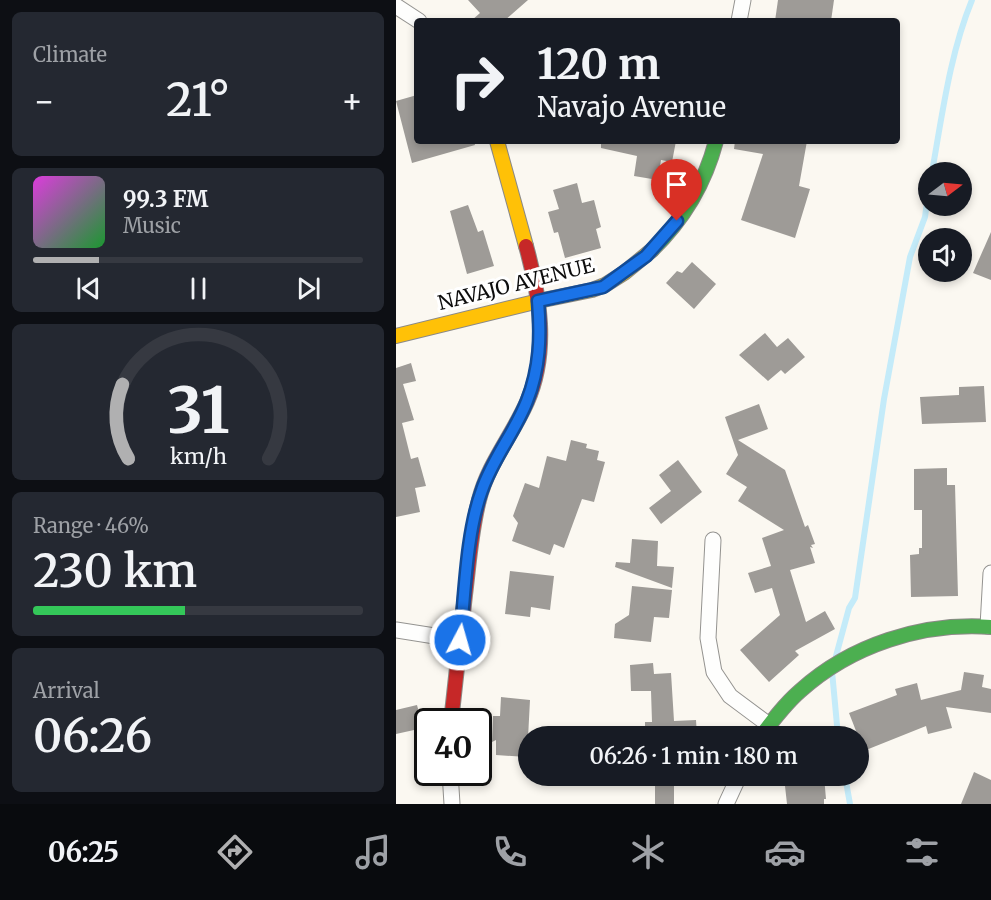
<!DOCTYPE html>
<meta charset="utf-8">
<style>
:root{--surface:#171b24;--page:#242831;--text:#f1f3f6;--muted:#9ea1a6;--line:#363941;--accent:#b0b0b1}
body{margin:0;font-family:Merriweather,serif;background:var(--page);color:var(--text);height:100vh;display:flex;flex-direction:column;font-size:22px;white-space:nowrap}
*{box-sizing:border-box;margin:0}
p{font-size:20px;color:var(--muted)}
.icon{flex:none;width:33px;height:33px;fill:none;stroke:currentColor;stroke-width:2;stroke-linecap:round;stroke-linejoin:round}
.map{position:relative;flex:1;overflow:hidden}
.details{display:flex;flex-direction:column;gap:12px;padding:12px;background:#0d0f14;width:396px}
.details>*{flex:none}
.guide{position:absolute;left:18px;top:18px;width:486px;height:126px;border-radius:6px;box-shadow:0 3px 9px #0003;background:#171b24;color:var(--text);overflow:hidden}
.needle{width:39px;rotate:74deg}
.tools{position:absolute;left:522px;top:162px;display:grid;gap:12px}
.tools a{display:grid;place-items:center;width:54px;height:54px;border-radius:50%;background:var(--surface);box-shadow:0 3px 9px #0003;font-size:30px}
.speed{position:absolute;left:18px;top:708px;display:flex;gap:12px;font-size:30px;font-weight:700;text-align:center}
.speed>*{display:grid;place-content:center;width:78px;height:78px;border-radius:50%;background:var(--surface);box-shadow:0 3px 9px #0003;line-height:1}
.speed .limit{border:3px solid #111;border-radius:9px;background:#fff;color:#111}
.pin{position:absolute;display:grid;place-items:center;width:51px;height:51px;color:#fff;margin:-62px -26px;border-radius:50% 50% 50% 0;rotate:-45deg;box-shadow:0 0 6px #0007}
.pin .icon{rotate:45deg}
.me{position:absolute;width:66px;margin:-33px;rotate:6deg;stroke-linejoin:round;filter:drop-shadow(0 0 4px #0008)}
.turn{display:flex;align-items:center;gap:21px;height:126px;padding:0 24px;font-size:27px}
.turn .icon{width:78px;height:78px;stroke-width:2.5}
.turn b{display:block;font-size:42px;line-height:51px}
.big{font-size:45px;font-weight:600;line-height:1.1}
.details .widget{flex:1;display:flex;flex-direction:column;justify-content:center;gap:9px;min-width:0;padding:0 21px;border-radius:9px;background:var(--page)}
.details .dial{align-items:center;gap:0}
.dial svg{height:156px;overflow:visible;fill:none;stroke:var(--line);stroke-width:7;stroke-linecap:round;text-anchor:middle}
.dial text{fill:var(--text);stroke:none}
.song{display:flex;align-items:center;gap:18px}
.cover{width:72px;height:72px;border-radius:9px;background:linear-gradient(135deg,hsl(300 70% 55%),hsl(130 70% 35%))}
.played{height:6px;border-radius:3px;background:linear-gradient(90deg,var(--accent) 20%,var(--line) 20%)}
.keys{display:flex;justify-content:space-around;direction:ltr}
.heat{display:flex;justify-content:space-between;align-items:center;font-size:33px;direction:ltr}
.charge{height:9px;border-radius:4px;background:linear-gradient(90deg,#34c759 46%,var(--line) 0)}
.trip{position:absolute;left:122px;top:726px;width:351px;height:60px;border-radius:30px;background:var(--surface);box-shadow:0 3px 9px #0003;font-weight:600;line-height:60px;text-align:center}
.tabs{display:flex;height:96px;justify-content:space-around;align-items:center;background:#090b0e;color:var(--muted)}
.tabs .icon{width:42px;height:42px}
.tabs .active{color:var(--accent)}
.tabs b{font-size:27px;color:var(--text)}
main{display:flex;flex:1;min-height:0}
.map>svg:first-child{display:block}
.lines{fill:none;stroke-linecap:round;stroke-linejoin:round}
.stream{stroke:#c4ebf9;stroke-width:6}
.building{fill:#9e9b97}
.street-casing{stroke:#949390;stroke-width:17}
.fast-casing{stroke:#8b8986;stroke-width:16}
.slow-casing{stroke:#8b8986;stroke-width:16}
.jam-casing{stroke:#8b8986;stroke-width:16}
.street{stroke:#fefefd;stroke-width:15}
.fast{stroke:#4caf50;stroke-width:14}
.slow{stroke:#ffc107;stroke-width:14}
.jam{stroke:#c62828;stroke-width:14}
.route-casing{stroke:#114b97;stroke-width:15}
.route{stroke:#1a73e8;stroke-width:10}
.labels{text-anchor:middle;stroke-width:6;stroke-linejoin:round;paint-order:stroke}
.street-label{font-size:20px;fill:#0d0d0d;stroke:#fff}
</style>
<main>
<section class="details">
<div class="widget"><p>Climate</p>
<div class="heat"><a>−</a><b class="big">21°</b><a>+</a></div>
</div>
<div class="widget">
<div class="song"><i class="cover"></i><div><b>99.3 FM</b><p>Music</p></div></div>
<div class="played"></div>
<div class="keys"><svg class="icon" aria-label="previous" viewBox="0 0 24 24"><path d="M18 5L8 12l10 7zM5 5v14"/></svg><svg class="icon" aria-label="pause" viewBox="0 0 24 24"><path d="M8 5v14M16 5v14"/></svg><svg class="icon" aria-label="next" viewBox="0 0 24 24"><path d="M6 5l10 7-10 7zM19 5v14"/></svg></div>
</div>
<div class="widget dial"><svg viewBox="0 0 100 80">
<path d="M14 69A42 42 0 1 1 86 69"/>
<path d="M14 69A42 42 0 0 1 11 31" stroke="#b0b0b1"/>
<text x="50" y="56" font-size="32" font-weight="700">31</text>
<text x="50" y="72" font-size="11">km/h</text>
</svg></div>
<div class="widget"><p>Range · 46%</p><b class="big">230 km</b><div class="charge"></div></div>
<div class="widget"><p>Arrival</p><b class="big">06:26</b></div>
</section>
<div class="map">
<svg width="595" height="804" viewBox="0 0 595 804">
<rect width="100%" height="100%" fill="#fbf8f1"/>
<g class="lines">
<g class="stream">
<path d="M 536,172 C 546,116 554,53 576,0"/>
<path d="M 440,656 L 453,608 L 459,598 L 488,399 L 514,257 L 529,217 L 532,195"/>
<path d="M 436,671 L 442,736"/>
<path d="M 449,776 L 454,804"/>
</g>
</g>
<g class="building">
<path d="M 72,0 L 132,0 L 108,21 L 75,21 L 84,13 Z"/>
<path d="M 382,0 L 438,0 L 435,21 L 379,21 Z"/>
<path d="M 21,95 L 21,141 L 78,141 L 79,145 L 16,163 L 0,101 Z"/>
<path d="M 205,141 L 280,141 L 276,162 L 265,160 L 262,180 L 238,176 L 241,156 L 205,148 Z"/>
<path d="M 339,141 L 411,141 L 403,186 L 414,189 L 399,238 L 345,220 L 367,154 L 338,149 Z"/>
<path d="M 181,183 L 186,203 L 198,200 L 205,227 L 200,229 L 205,248 L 169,258 L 162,232 L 158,233 L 152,212 L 163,209 L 157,190 Z"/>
<path d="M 72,205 L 82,232 L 87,230 L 98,266 L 71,274 L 54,211 Z"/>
<path d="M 595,232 L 595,280 L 577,273 Z"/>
<path d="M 296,262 L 320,284 L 298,309 L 270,283 L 281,271 L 286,273 Z"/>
<path d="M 369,333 L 381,347 L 392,338 L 409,357 L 389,374 L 385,370 L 372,381 L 343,355 Z"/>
<path d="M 15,363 L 20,381 L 7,384 L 18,420 L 6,423 L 15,459 L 22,457 L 30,486 L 19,488 L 24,512 L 0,517 L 0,368 Z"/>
<path d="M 588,386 L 590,422 L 526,424 L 524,397 L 563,395 L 563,387 Z"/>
<path d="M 363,404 L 372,429 L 342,440 L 389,470 L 409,527 L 412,525 L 419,544 L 415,545 L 417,548 L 414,547 L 419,563 L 394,570 L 410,622 L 429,611 L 439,629 L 399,651 L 403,655 L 373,682 L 344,650 L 384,615 L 376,588 L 359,593 L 352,573 L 375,566 L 366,538 L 388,530 L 342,501 L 351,487 L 330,474 L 342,455 L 329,417 Z"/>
<path d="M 175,440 L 191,444 L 190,448 L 203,451 L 201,460 L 209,462 L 198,502 L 186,499 L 168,548 L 158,544 L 154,555 L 116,541 L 122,523 L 117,516 L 129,483 L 143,488 L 151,456 L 170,461 Z"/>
<path d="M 282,460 L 306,492 L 265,524 L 253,508 L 275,491 L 263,475 Z"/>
<path d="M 551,468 L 551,485 L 559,485 L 562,596 L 515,597 L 514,555 L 523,554 L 523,548 L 526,548 L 526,510 L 518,510 L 518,469 Z"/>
<path d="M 236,539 L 262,541 L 261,566 L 278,567 L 276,588 L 219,567 L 220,562 L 234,563 Z"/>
<path d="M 114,571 L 158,576 L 154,610 L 135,607 L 134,617 L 109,614 Z"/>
<path d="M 236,586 L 276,590 L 273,618 L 258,617 L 255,642 L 218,638 L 219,624 L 233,615 Z"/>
<path d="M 257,663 L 258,674 L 275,673 L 278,721 L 300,720 L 301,736 L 249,736 L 249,722 L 256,722 L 255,691 L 235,691 L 234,665 Z"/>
<path d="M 568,672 L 588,675 L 586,687 L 595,689 L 595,713 L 550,707 L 556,728 L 532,734 L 530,726 L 470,750 L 465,736 L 462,736 L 453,713 L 501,695 L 499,689 L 521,683 L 525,700 L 565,690 Z"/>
<path d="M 105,697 L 134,700 L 131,757 L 100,755 L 100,740 L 96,742 L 97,716 L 104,716 Z"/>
<path d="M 21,705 L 27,728 L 0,734 L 0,710 Z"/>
<path d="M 578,772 L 595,780 L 595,804 L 565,804 Z"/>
<rect x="259" y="776" width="19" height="28"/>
<path d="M 401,776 L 428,776 L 430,799 L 428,799 L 428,804 L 391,804 L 389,786 L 402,785 Z"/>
</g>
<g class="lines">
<g class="street-casing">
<g id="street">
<path d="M 0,6 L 23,21"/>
<path d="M 343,21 L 347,0"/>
<path d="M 317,540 L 312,638 L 318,672 L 334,696 L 373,725"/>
<path d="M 592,626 L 595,573"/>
<path d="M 0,630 L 64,640"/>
<path d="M 54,772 L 56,804"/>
<path d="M 330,804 L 343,776"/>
</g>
</g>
<g class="fast-casing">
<g id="fast">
<path d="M 256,250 C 288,219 309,183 320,141"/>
<path d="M 365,736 C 377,720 389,704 404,691 C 455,645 526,622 595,627"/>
</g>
</g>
<g class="slow-casing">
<g id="slow">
<path d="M 101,141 L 130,246"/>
<path d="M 0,336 L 147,300 L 196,290 L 209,285 L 228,273 L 256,250"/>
</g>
</g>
<g class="jam-casing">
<path id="jam" d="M 55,722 C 60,680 64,637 69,595 C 73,563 75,531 83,500 C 92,464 116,436 131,402 C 153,352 144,296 130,246"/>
</g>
<use href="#street" class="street"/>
<use href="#fast" class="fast"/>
<use href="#slow" class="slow"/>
<use href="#jam" class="jam"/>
</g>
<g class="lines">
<g class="route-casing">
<path id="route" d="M 64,640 C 69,594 70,533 86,490 C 97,458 119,432 131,401 C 144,368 145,336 142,301 L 207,287 L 250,256 L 281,221"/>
</g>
<use href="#route" class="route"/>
</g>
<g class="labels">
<g class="street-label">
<text transform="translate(120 284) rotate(-14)" y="7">NAVAJO AVENUE</text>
</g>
</g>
</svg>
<div class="tools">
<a><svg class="needle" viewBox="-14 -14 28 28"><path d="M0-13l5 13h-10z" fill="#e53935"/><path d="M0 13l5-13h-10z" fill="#9ea1a6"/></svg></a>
<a><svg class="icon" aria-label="sound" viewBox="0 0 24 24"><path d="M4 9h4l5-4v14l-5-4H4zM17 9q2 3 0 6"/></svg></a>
</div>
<div class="speed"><div class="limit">40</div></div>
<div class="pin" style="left:281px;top:221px;background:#d93025"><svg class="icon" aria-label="arrive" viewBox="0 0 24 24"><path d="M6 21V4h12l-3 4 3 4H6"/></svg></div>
<svg class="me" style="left:64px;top:640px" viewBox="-20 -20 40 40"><circle r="17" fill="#1a73e8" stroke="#fff" stroke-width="3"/><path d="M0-11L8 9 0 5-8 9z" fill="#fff"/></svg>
<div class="trip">06:26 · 1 min · 180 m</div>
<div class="guide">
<div class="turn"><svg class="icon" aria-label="right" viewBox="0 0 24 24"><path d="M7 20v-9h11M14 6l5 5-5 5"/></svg><div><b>120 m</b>Navajo Avenue</div></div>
</div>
</div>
</main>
<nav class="tabs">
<b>06:25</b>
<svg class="icon active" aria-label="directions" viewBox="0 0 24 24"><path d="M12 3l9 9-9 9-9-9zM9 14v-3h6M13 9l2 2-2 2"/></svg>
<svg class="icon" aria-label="music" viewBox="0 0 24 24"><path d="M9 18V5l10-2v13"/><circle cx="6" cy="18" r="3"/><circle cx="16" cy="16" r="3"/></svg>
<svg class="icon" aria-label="phone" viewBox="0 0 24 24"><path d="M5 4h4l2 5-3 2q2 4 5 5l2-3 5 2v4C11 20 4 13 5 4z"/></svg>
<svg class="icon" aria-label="climate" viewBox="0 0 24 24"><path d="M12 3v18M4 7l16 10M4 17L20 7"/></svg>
<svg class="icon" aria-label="car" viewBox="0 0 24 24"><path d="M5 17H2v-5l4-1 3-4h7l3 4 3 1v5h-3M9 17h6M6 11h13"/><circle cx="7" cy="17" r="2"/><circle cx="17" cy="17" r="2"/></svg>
<svg class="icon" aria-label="filters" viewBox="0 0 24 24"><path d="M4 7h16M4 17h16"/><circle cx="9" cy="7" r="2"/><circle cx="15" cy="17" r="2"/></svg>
</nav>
